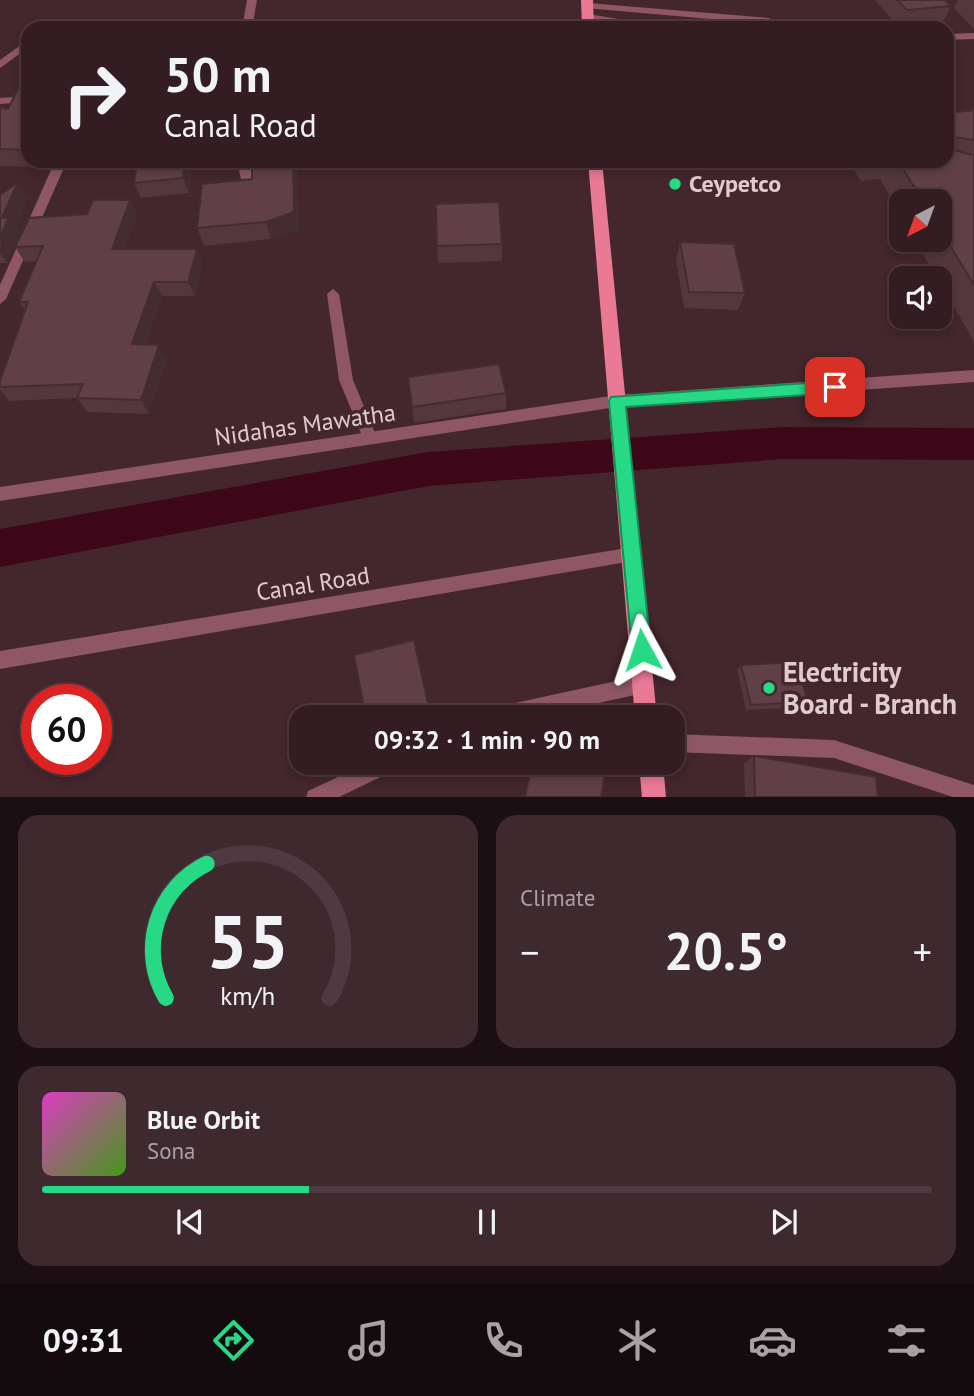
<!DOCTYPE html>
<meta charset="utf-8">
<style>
:root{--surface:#331c22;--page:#3e292f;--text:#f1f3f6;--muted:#a9a1a5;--line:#4e3a40;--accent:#27d885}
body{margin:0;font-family:"PT Sans",sans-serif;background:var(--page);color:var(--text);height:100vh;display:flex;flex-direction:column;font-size:26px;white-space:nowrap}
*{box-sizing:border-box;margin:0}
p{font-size:23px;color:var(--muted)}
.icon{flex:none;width:38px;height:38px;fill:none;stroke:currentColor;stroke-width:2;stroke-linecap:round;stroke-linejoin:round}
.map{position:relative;height:797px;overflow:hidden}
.sheet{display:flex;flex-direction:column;gap:18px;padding:18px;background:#1c0f13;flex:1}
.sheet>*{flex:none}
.guide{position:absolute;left:21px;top:21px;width:933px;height:147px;border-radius:21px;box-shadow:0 4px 10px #0003,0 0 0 2px var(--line);background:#331c22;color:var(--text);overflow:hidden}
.needle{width:46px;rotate:221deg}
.fabs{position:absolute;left:889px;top:189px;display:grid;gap:14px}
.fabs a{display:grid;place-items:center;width:63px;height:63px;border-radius:14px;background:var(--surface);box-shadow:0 4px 10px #0003,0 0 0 2px var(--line);font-size:35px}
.speed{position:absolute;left:21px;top:684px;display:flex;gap:14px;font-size:35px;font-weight:700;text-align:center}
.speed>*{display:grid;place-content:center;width:91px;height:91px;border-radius:50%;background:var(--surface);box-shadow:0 4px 10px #0003,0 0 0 2px var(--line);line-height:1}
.speed .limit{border:10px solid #d22;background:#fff;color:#111}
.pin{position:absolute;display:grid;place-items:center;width:60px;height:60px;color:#fff;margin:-30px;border-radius:14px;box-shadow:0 4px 10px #0006}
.me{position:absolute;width:77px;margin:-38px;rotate:355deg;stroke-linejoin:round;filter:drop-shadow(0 0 5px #0008)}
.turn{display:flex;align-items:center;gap:24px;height:147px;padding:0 28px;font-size:32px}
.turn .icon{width:91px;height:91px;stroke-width:2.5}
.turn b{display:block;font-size:49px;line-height:60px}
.big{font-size:52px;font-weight:600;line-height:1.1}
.sheet .widget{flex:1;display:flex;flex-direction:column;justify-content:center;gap:10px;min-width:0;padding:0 24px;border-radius:21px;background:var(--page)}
.sheet .dial{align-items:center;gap:0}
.dial svg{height:182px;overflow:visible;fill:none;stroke:var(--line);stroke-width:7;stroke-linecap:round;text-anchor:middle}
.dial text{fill:var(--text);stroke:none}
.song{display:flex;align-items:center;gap:21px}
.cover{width:84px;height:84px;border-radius:10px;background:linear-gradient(135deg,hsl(310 70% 55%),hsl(100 70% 35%))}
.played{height:7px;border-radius:4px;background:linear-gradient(90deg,var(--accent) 30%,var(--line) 30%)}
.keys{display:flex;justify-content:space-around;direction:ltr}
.heat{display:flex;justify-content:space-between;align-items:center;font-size:38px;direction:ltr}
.sheet .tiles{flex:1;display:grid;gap:18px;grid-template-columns:1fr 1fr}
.widget:last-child{grid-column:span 2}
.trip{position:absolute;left:289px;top:705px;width:396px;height:70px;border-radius:21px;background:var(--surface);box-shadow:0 4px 10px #0003,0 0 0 2px var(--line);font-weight:600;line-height:70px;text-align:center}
.tabs{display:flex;height:112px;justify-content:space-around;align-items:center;background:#140b0e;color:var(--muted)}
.tabs .icon{width:49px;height:49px}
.tabs .selected{color:var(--accent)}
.tabs b{font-size:32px;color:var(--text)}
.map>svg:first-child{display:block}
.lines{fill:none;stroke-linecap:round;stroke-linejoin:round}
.canal{fill:#3d0719;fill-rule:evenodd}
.lane{fill:#8e5763;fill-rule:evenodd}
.street{fill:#8e5763;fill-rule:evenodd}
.primary{fill:#e97994;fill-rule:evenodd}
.wall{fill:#53373c}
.shaded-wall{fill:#432d31}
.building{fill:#604046;stroke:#432d31;stroke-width:2}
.route{fill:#27d885;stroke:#198c56;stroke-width:2}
.poi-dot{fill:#27d885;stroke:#44262d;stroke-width:2.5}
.labels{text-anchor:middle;stroke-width:7;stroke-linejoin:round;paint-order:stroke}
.poi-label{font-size:24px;font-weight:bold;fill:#e0cccf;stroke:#44262d;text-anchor:start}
.street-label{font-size:24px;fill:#e0cccf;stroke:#44262d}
.near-poi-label{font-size:28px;font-weight:bold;fill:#e0cccf;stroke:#44262d;text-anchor:start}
</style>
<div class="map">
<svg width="974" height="798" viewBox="0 0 974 798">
<rect width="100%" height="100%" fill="#44262d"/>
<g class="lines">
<path class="canal" d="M 783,427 L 974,428 L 974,460 L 783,459 L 428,486 L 0,567 L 0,529 L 428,452 Z"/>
<g class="lane">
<path d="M 588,14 L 631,21 L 644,28 L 632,28 L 585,19 L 585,15 Z"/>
<path d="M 333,289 L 339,294 L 353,380 L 377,438 L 375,442 L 370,444 L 365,442 L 363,438 L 339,380 L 327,294 Z"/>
<path d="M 644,675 L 650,678 L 653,684 L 650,690 L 644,693 L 530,718 L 478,718 L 481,712 L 487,709 Z"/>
<path d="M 368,763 L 397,763 L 395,770 L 337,798 L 306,798 L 308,791 Z"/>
</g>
<g class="street">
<path d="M 247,0 L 257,0 L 252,28 L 242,28 Z"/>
<path d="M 588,3 L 769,18 L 782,28 L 771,28 L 766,24 L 585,8 L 585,4 Z"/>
<path d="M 974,33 L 974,39 L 947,40 L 947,34 Z"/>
<path d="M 28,40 L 28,48 L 0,68 L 0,60 Z"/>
<path d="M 28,96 L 28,102 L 0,104 L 0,98 Z"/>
<path d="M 55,161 L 67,161 L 6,299 L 0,304 L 0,285 Z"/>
<path d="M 237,161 L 249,161 L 255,188 L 253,191 L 249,192 L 243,188 Z"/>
<path d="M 974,370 L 974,382 L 617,407 L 0,501 L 0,487 L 617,395 Z"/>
<path d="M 633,547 L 639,549 L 641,554 L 639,559 L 633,561 L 0,669 L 0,651 Z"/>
<path d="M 672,734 L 834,740 L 974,785 L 974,798 L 956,798 L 834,758 L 672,752 Z"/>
</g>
<g class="primary">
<path d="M 581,0 L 593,0 L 594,28 L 582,28 Z"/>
<path d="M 588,161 L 602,161 L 657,718 L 635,718 Z"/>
<path d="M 639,763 L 663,763 L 666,798 L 642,798 Z"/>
</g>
</g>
<g class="wall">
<path d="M 875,0 L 945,0 L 951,6 L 943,23 L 899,28 Z"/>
<path d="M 958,0 L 974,0 L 974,29 L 954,8 Z"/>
<path d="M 28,89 L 28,161 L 40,161 L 37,167 L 0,166 L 0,108 L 8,109 Z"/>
<path d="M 947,109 L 950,113 L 974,110 L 974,342 L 940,282 L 940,278 L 937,278 L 915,240 L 940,240 L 940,201 L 901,201 L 901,216 L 880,179 L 861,181 L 848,161 L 947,161 Z"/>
<path d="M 192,161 L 189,193 L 141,198 L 134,183 Z"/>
<path d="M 252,161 L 297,161 L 299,230 L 271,239 L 204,246 L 197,228 L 252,179 Z"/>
<path d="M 0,195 L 28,198 L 16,227 L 20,234 L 7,263 L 0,263 Z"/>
<path d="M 137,215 L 125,249 L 197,249 L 203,263 L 195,296 L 162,296 L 145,345 L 167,359 L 149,414 L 87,412 L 77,398 L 9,401 L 0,390 L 0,381 L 25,310 L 19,302 L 37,261 L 25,262 L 15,247 Z"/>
<path d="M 680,242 L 745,293 L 738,310 L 684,308 L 676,260 Z"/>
<path d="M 502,244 L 502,261 L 438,263 L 437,246 Z"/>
<path d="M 408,377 L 506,393 L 506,409 L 414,423 Z"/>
<path d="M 741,665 L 808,702 L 802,707 L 746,710 L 737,670 Z"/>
<path d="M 754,756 L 878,797 L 745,797 L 744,763 Z"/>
</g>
<g class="shaded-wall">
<path d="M 34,161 L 40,161 L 37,167 Z"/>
<path d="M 185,161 L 192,161 L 189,193 L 183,178 Z"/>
<path d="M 293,161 L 297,161 L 299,230 L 271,239 L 266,222 Z"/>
<path d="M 18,182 L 28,198 L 16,227 L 20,234 L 7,263 L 0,253 L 2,218 Z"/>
<path d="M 130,200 L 137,215 L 120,264 L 112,249 Z"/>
<path d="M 197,249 L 203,263 L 195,296 L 188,282 Z"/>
<path d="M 154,282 L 162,296 L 140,358 L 132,344 Z"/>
<path d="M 159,345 L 167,359 L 149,414 L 141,400 Z"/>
</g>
<g class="building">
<path d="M 897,0 L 945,0 L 951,6 L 907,10 Z"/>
<path d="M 18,89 L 28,89 L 28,150 L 0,149 L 0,108 L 8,109 Z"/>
<path d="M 947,109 L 950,113 L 974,110 L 974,140 L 947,136 Z"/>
<path d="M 947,148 L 969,154 L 974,155 L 974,285 L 940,229 L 940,201 L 923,201 L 898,161 L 947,161 Z"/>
<path d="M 137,161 L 185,161 L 183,178 L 134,183 Z"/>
<path d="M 252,161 L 293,161 L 294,212 L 266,222 L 197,228 L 202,184 L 252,179 Z"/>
<path d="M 18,182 L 2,218 L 9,217 L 0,238 L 0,195 Z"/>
<path d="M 93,200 L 130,200 L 112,249 L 197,249 L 188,282 L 154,282 L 132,344 L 159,345 L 141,400 L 77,398 L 83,384 L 0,387 L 0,381 L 28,302 L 19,302 L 43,246 L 15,247 L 29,218 L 87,214 Z"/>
<path d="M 499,202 L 502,244 L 437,246 L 436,204 Z"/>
<path d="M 680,242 L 734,244 L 745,293 L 689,292 Z"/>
<path d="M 499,364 L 506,393 L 412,407 L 408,377 Z"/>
<path d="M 414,640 L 431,717 L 366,718 L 354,655 Z"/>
<path d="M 796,662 L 808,702 L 751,705 L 741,665 Z"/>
<path d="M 754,756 L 876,777 L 878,797 L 755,797 Z"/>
<path d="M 532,763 L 607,763 L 601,797 L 525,797 Z"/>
</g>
<path class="route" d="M 835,381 L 843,387 L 835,393 L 626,407 L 651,650 L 648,657 L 642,660 L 635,657 L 632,650 L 609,401 L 611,397 Z"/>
<g class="poi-dot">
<circle cx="675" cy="184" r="7"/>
<circle cx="769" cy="688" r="7"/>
</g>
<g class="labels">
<g class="poi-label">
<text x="689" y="192">Ceypetco</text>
</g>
<g class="street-label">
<text transform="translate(305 425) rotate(-8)" y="8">Nidahas Mawatha</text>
<text transform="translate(313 584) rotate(-9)" y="8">Canal Road</text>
</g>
<g class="near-poi-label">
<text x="783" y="682">Electricity<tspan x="783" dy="32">Board - Branch</tspan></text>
</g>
</g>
</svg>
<div class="fabs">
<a><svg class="needle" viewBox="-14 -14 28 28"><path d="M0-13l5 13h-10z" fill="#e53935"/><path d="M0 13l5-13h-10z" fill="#a9a1a5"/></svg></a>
<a><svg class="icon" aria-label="sound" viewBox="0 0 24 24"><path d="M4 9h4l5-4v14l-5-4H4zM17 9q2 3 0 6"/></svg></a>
</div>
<div class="speed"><div class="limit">60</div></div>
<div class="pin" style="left:835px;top:387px;background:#d93025"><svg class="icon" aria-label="arrive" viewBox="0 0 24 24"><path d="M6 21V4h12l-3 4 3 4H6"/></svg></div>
<svg class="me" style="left:642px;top:650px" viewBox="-20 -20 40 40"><path d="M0-17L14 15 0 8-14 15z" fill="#27d885" stroke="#fff" stroke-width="4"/></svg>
<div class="trip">09:32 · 1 min · 90 m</div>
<div class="guide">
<div class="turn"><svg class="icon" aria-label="right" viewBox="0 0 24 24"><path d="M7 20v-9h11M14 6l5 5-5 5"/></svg><div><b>50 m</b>Canal Road</div></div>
</div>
</div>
<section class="sheet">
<div class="tiles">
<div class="widget dial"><svg viewBox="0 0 100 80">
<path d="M14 69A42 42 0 1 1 86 69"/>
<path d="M14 69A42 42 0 0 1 32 10" stroke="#27d885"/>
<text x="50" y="56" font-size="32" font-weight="700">55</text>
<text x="50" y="72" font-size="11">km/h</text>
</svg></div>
<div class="widget"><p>Climate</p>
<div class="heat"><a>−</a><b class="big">20.5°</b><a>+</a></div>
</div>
<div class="widget">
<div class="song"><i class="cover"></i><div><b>Blue Orbit</b><p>Sona</p></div></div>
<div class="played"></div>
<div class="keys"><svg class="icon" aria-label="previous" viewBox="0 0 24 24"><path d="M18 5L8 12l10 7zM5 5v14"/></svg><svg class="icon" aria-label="pause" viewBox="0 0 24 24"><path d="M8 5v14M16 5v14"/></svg><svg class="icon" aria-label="next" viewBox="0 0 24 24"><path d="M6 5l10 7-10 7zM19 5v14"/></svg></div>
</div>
</div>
</section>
<nav class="tabs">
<b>09:31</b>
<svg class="icon selected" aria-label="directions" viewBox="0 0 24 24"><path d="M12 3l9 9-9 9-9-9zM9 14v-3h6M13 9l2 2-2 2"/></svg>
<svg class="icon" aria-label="music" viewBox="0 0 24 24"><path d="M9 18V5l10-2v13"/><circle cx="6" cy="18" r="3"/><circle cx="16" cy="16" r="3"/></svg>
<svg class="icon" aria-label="phone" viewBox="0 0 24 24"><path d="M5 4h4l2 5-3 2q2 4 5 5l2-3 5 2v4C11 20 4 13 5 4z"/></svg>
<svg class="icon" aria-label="climate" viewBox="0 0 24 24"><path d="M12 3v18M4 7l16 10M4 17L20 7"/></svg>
<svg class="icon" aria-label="car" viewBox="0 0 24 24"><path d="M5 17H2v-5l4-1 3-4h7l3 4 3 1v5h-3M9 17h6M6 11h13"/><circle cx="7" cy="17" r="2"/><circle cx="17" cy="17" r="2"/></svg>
<svg class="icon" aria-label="filters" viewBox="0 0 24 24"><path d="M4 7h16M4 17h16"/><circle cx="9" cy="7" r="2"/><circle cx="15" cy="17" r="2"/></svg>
</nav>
